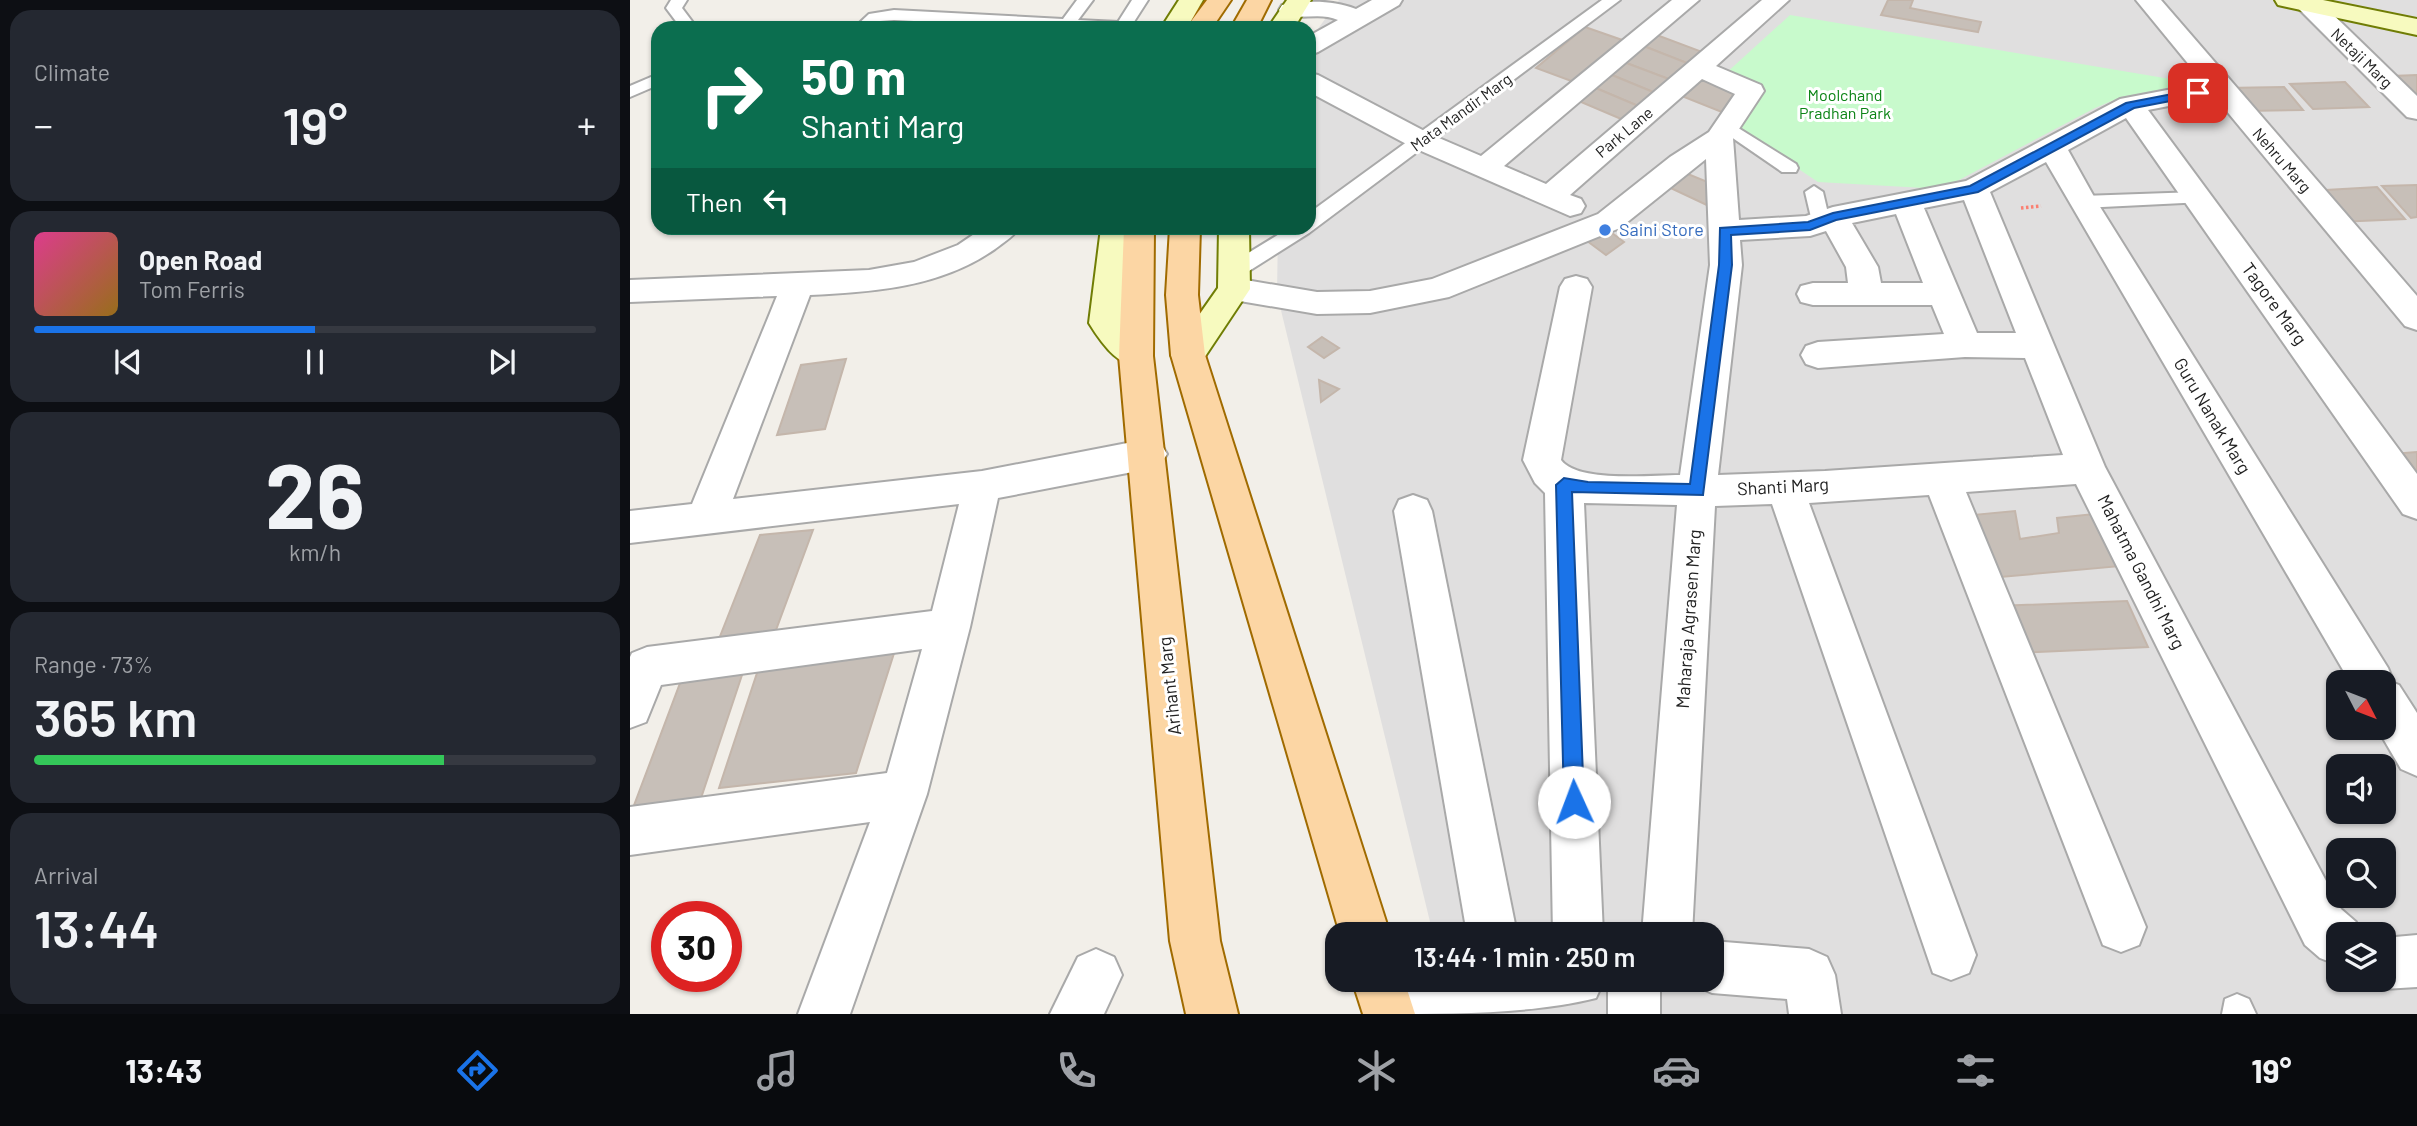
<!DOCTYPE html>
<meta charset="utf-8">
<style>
:root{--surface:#171b24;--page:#242831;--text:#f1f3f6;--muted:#9ea1a6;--line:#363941;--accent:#1a73e8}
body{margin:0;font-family:Barlow,sans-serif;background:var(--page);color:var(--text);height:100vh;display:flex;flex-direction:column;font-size:26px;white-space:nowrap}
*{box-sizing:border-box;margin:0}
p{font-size:23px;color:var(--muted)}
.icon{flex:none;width:38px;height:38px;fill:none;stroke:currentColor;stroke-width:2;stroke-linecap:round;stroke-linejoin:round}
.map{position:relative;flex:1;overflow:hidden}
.details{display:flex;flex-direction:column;gap:10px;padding:10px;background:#0d0f14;width:630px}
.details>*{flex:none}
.guide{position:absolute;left:21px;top:21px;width:665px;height:214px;border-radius:21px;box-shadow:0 2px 5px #0004;background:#0b6e4f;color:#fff;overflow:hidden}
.needle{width:46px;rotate:132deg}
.tools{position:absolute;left:1696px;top:670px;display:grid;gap:14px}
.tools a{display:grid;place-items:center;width:70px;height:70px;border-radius:14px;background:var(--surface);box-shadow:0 2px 5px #0004;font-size:35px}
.speed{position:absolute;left:21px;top:901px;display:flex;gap:14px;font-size:35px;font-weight:700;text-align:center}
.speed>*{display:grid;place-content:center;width:91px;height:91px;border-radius:50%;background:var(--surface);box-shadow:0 2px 5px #0004;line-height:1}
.speed .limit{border:10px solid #d22;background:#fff;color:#111}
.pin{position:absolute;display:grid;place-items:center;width:60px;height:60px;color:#fff;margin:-30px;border-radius:14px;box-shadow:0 4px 10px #0006}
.me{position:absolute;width:77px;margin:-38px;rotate:358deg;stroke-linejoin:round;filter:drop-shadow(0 0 5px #0008)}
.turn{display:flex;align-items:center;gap:24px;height:147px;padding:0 35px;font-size:32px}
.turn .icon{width:91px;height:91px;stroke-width:2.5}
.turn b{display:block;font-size:49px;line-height:60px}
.then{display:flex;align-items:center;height:66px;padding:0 35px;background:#0003;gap:14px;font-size:26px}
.big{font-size:52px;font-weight:600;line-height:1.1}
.details .card{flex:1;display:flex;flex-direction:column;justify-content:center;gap:10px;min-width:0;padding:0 24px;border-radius:21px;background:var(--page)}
.details .dial{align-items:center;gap:0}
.dial b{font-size:91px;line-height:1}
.song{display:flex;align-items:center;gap:21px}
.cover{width:84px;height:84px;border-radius:10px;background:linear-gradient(135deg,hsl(330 70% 55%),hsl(40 70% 35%))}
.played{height:7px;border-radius:4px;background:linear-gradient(90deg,var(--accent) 50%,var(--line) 50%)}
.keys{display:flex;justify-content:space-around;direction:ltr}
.heat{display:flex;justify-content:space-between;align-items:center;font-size:38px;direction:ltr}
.charge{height:10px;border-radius:5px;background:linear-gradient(90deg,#34c759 73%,var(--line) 0)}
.trip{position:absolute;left:695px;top:922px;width:399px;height:70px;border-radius:21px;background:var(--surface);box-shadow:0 2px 5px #0004;font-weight:600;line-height:70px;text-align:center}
.tabs{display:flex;height:112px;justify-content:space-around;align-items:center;background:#090b0e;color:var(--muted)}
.tabs .icon{width:49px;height:49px}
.tabs .selected{color:var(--accent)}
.tabs b{font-size:32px;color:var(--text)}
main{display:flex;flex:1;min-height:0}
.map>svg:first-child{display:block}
.residential{fill:#e0dfdf;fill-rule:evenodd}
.park{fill:#c8facc}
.building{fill:#c7bfb8;stroke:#c4b6ab;stroke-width:2}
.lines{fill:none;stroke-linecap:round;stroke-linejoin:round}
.lane-casing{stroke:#a9a9a9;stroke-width:4}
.street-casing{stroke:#a9a9a9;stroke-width:4}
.secondary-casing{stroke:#707d05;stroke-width:4}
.primary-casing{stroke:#a06b00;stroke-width:4}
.path{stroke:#fa8072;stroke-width:3.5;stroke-dasharray:2.5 2.5;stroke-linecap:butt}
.lane{fill:#fff;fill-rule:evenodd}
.street{fill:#fff;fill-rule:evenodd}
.secondary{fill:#f7fabf;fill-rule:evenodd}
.primary{fill:#fcd6a4;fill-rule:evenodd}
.route{fill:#1a73e8;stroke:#114b97;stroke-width:2}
.shop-dot{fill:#3f7fe0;stroke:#fff;stroke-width:2.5}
.labels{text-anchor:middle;stroke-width:6;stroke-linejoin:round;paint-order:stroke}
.far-street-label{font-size:16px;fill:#222;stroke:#fff}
.far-park-label{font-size:16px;fill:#0c8416;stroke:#fff}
.shop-label{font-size:18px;fill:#366cbe;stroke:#fff;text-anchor:start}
.street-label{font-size:18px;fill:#222;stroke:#fff}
</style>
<main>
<section class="details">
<div class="card"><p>Climate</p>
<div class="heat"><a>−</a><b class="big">19°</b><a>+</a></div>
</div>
<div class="card">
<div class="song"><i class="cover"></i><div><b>Open Road</b><p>Tom Ferris</p></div></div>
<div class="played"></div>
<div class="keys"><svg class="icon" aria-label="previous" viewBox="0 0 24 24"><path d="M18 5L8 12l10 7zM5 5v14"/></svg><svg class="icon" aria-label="pause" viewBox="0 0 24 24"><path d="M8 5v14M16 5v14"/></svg><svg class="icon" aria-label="next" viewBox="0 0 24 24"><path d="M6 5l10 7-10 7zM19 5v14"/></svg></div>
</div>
<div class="card dial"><b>26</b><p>km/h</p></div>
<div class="card"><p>Range · 73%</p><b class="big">365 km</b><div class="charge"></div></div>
<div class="card"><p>Arrival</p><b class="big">13:44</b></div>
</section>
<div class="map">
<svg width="1787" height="1014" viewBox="0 0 1787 1014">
<rect width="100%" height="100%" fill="#f2efe9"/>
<path class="residential" d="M 709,0 L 1787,0 L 1787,1014 L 823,1014 L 815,980 L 1082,980 L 1082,934 L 803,934 L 647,294 L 648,228 L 679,228 L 679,41 ZM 1708,682 L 1754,682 L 1754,728 L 1708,728 ZM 1708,766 L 1754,766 L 1754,812 L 1708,812 ZM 1708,850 L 1754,850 L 1754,896 L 1708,896 ZM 1708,934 L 1754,934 L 1754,980 L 1708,980 Z"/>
<path class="park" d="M 1160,15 L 1564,83 L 1491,97 L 1465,108 L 1312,189 L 1188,182 L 1110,130 L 1127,90 L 1094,75 Z"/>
<g class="building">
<path d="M 1258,0 L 1283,0 L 1280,8 L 1351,22 L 1348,32 L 1251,15 Z"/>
<path d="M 955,27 L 995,41 L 947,83 L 906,68 Z"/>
<path d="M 1024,34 L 1075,53 L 1062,65 L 1011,45 Z"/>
<path d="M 1011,45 L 1062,65 L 1044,81 L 991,61 Z"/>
<path d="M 991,61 L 1044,81 L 1028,94 L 977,73 Z"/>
<path d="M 977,73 L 1028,94 L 1013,108 L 961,86 Z"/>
<path d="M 1073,74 L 1119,92 L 1097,114 L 1049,95 Z"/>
<path d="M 1787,75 L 1787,98 L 1763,76 Z"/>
<path d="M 1715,82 L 1739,107 L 1683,109 L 1660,84 Z"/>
<path d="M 961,86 L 1013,108 L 996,121 L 944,99 Z"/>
<path d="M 1654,87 L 1673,110 L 1614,111 L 1596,88 Z"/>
<path d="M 1048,170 L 1085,185 L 1079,206 L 1032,184 Z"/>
<path d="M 1787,185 L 1787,217 L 1781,218 L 1752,186 Z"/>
<path d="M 1747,187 L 1775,219 L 1707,222 L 1680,191 Z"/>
<path d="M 974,227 L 994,242 L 976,255 L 953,238 Z"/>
<path d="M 692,337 L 709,348 L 694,358 L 678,347 Z"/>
<path d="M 216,359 L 195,429 L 147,435 L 171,365 Z"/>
<path d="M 689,380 L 709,389 L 691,402 Z"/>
<path d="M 1787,452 L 1787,472 L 1773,453 Z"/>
<path d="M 1385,511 L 1390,539 L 1429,533 L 1427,518 L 1464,514 L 1491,566 L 1359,578 L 1332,516 Z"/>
<path d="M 183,530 L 143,638 L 87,644 L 130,535 Z"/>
<path d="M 1497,601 L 1518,647 L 1385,653 L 1367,606 Z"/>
<path d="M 266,647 L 226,773 L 89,788 L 130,664 Z"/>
<path d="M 114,669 L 71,798 L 3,808 L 52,678 Z"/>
</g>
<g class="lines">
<g class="lane-casing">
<g id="lane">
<path d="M 41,0 L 57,0 L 52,8 L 67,28 L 51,28 L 36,8 Z"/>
<path d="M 447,0 L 463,0 L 448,20 L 488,22 L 502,0 L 518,0 L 500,28 L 421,28 L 264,20 L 250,21 L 242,28 L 224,28 L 239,14 L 264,10 L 433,19 Z"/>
<path d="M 972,0 L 990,0 L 679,233 L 611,276 L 597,276 L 594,271 L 597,266 L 659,228 L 679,228 L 679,213 Z"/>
<path d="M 28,74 L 28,85 L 0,97 L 0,86 Z"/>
<path d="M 1097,121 L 1166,164 L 1168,168 L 1166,172 L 1152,172 L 1091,130 L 1088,126 L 1091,122 Z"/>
<path d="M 1184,186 L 1193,192 L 1200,222 L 1197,226 L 1183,226 L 1175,192 Z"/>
<path d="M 1567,192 L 1574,194 L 1577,198 L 1574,202 L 1452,208 L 1445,206 L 1442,202 L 1445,198 L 1452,196 Z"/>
<path d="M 1607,994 L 1619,999 L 1626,1014 L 1592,1014 L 1595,999 Z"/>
</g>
</g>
<g class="street-casing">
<g id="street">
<path d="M 742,0 L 772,0 L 769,5 L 688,52 L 679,55 L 679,36 L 708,20 C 691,12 671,20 652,15 L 649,10 L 652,5 C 677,0 703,0 726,9 Z"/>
<path d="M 1042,0 L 1069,0 L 874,166 L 916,184 L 1132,0 L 1159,0 L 1086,66 L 1131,85 L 1134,91 L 1103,138 L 1109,220 L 1176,216 L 1203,207 L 1336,181 L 1490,99 L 1574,83 L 1506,0 L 1531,0 L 1787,296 L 1787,330 L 1775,326 L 1585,97 L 1518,110 L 1787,474 L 1787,519 L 1773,514 L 1496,118 L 1438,150 L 1467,202 L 1758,668 L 1764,683 L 1769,685 L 1787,713 L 1787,776 L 1771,769 L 1747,728 L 1754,728 L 1754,682 L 1720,682 L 1416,162 L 1360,192 L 1475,467 L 1711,909 L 1726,922 L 1731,934 L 1708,934 L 1708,965 L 1690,958 L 1675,945 L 1446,484 L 1336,492 L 1516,927 L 1509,945 L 1491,952 L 1473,945 L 1299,495 L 1179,503 L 1346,955 L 1339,973 L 1321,980 L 1303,973 L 1142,504 L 1085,506 L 1062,934 L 1012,934 L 1047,505 L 954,503 L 973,934 L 923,934 L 915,493 L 905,483 L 893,460 L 930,287 L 935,279 L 946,276 L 957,279 L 962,287 L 931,460 C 948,483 1022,475 1050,475 L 1080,265 L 1076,159 L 990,228 L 819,297 L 740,313 L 687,314 L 604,300 L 593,297 L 588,289 L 593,281 L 604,278 L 687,292 L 740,291 L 802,279 L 968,214 L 1040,157 L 1079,132 L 1105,94 L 1072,79 L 940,195 L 951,199 L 955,206 L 951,213 L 940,216 L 782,147 L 679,92 L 679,73 L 688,75 L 802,135 L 851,156 ZM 1334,200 L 1386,333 L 1347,333 L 1294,208 ZM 1266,214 L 1293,283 L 1251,283 L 1248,267 L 1222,223 ZM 1196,231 L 1216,267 L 1218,283 L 1183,283 L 1171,286 L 1167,294 L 1171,302 L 1183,305 L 1302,305 L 1314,334 L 1188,342 L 1176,346 L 1171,355 L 1176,364 L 1188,368 L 1335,357 L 1395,358 L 1433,455 L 1195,471 L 1088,475 L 1112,265 L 1110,240 L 1180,236 Z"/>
<path d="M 1668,0 L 1688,0 L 1787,96 L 1787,119 L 1777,117 L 1669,9 L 1666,4 Z"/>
<path d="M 353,228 L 389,228 C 383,237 374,242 365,249 C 311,287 245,292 180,295 L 103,499 L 352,471 L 518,439 L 531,444 L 537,454 L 531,464 L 518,469 L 368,498 L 340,627 L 297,794 L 220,1014 L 168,1014 L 240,822 L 0,855 L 0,807 L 257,773 L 292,649 L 31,685 L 16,722 L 0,728 L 0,657 L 2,653 L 17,647 L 302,611 L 329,504 L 0,543 L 0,511 L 62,504 L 147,296 L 0,302 L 0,280 L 239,270 L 284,262 L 328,245 Z"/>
<path d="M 783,495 L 797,500 L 802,511 L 887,934 L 837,934 L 764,511 L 769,500 Z"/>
<path d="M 1787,935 L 1787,987 L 1754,989 L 1736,981 L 1754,980 L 1754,938 Z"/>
<path d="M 1082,941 L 1179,949 L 1197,957 L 1205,975 L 1211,1014 L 1159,1014 L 1157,999 L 1082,993 L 1064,985 L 1062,980 L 1082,980 Z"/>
<path d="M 466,949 L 484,957 L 492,975 L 474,1014 L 420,1014 L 448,957 Z"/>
<path d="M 817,980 L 974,980 L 966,998 C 903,1014 820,1014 752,1014 L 759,995 L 778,988 Z"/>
<rect x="978" y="980" width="52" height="34"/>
</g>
</g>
<g class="secondary-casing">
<g id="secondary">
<path d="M 549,0 L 573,0 L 557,28 L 531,28 Z"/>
<path d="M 657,0 L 681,0 L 664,28 L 638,28 Z"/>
<path d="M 1645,0 L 1693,0 L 1787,19 L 1787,35 L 1657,7 L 1648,5 Z"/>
<path d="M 471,228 L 501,228 L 493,320 L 523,356 L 518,365 C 492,373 472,344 459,323 Z"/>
<path d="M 589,228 L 619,228 L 620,289 L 570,364 L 558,368 L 546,364 L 541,355 L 588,288 Z"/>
</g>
</g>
<g class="primary-casing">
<g id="primary">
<path d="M 577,0 L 601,0 L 582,28 L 556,28 Z"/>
<path d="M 617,0 L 641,0 L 627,28 L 601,28 Z"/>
<path d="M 494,228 L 524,228 L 523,356 L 590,941 L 608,1014 L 556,1014 L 540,941 L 489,356 Z"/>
<path d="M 540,228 L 570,228 L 568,295 L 575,355 L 760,934 L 710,934 L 541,355 L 536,295 Z"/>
<path d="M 722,980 L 774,980 L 785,1014 L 733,1014 Z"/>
</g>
</g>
<path class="path" d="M 1391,208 L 1411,206"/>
<use href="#lane" class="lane"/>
<use href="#street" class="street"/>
<use href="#secondary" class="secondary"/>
<use href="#primary" class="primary"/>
</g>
<path class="route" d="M 1568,89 L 1572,90 L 1572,95 L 1504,108 L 1348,192 L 1206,220 L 1180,230 L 1101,235 L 1102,265 L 1073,495 L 942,492 L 954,802 L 951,809 L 944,812 L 937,809 L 934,802 L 926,485 L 934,478 L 958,482 L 1060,484 L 1089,265 L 1090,228 L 1178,222 L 1203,213 L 1340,186 L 1496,103 Z"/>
<circle class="shop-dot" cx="975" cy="230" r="7"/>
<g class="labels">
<g class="far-street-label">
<text transform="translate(1732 58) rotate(44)" y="6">Netaji Marg</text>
<text transform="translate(831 112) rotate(-36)" y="6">Mata Mandir Marg</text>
<text transform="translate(994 132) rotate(-40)" y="6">Park Lane</text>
<text transform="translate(1652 160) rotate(49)" y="6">Nehru Marg</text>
</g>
<g class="far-park-label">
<text x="1215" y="101">Moolchand<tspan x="1215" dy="18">Pradhan Park</tspan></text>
</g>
<g class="shop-label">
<text x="989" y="236">Saini Store</text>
</g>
<g class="street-label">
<text transform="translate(1644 304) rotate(54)" y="6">Tagore Marg</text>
<text transform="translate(1582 416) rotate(59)" y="6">Guru Nanak Marg</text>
<text transform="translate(1153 487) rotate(-3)" y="6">Shanti Marg</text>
<text transform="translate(1511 572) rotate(63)" y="6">Mahatma Gandhi Marg</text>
<text transform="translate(1059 619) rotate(-86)" y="6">Maharaja Agrasen Marg</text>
<text transform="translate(540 686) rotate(-96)" y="6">Arihant Marg</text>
</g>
</g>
</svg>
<div class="tools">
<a><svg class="needle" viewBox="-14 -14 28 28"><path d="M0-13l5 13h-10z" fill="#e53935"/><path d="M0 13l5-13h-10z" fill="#9ea1a6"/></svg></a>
<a><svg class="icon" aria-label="sound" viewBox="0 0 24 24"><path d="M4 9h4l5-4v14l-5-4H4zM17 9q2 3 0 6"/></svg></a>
<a><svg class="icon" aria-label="search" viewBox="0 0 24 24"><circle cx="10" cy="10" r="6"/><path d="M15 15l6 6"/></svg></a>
<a><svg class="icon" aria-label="layers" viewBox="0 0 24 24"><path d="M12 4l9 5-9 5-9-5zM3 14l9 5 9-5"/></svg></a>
</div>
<div class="speed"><div class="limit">30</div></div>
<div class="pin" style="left:1568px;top:93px;background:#d93025"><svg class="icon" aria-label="arrive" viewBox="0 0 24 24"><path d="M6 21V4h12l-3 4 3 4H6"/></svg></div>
<svg class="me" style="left:944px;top:802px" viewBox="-20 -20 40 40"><circle r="19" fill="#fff"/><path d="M0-13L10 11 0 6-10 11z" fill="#1a73e8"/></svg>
<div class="trip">13:44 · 1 min · 250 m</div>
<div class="guide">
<div class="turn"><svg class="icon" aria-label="right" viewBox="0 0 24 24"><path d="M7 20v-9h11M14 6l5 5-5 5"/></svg><div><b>50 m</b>Shanti Marg</div></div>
<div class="then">Then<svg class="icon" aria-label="left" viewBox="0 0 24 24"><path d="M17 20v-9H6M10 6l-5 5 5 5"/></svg></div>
</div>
</div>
</main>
<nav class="tabs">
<b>13:43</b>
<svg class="icon selected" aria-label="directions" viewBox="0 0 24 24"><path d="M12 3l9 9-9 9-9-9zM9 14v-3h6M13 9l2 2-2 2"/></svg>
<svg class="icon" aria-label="music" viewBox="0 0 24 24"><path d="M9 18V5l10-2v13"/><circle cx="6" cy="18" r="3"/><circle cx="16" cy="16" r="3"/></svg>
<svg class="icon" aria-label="phone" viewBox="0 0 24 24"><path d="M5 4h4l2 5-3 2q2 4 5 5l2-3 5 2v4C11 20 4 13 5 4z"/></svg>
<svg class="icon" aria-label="climate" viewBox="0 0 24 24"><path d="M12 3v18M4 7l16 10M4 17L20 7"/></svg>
<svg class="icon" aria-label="car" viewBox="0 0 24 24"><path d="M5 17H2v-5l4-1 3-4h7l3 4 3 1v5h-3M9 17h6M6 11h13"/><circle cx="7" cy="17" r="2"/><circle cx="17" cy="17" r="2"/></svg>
<svg class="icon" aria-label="filters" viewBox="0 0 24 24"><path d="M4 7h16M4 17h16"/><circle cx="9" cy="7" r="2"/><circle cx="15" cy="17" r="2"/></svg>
<b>19°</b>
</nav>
